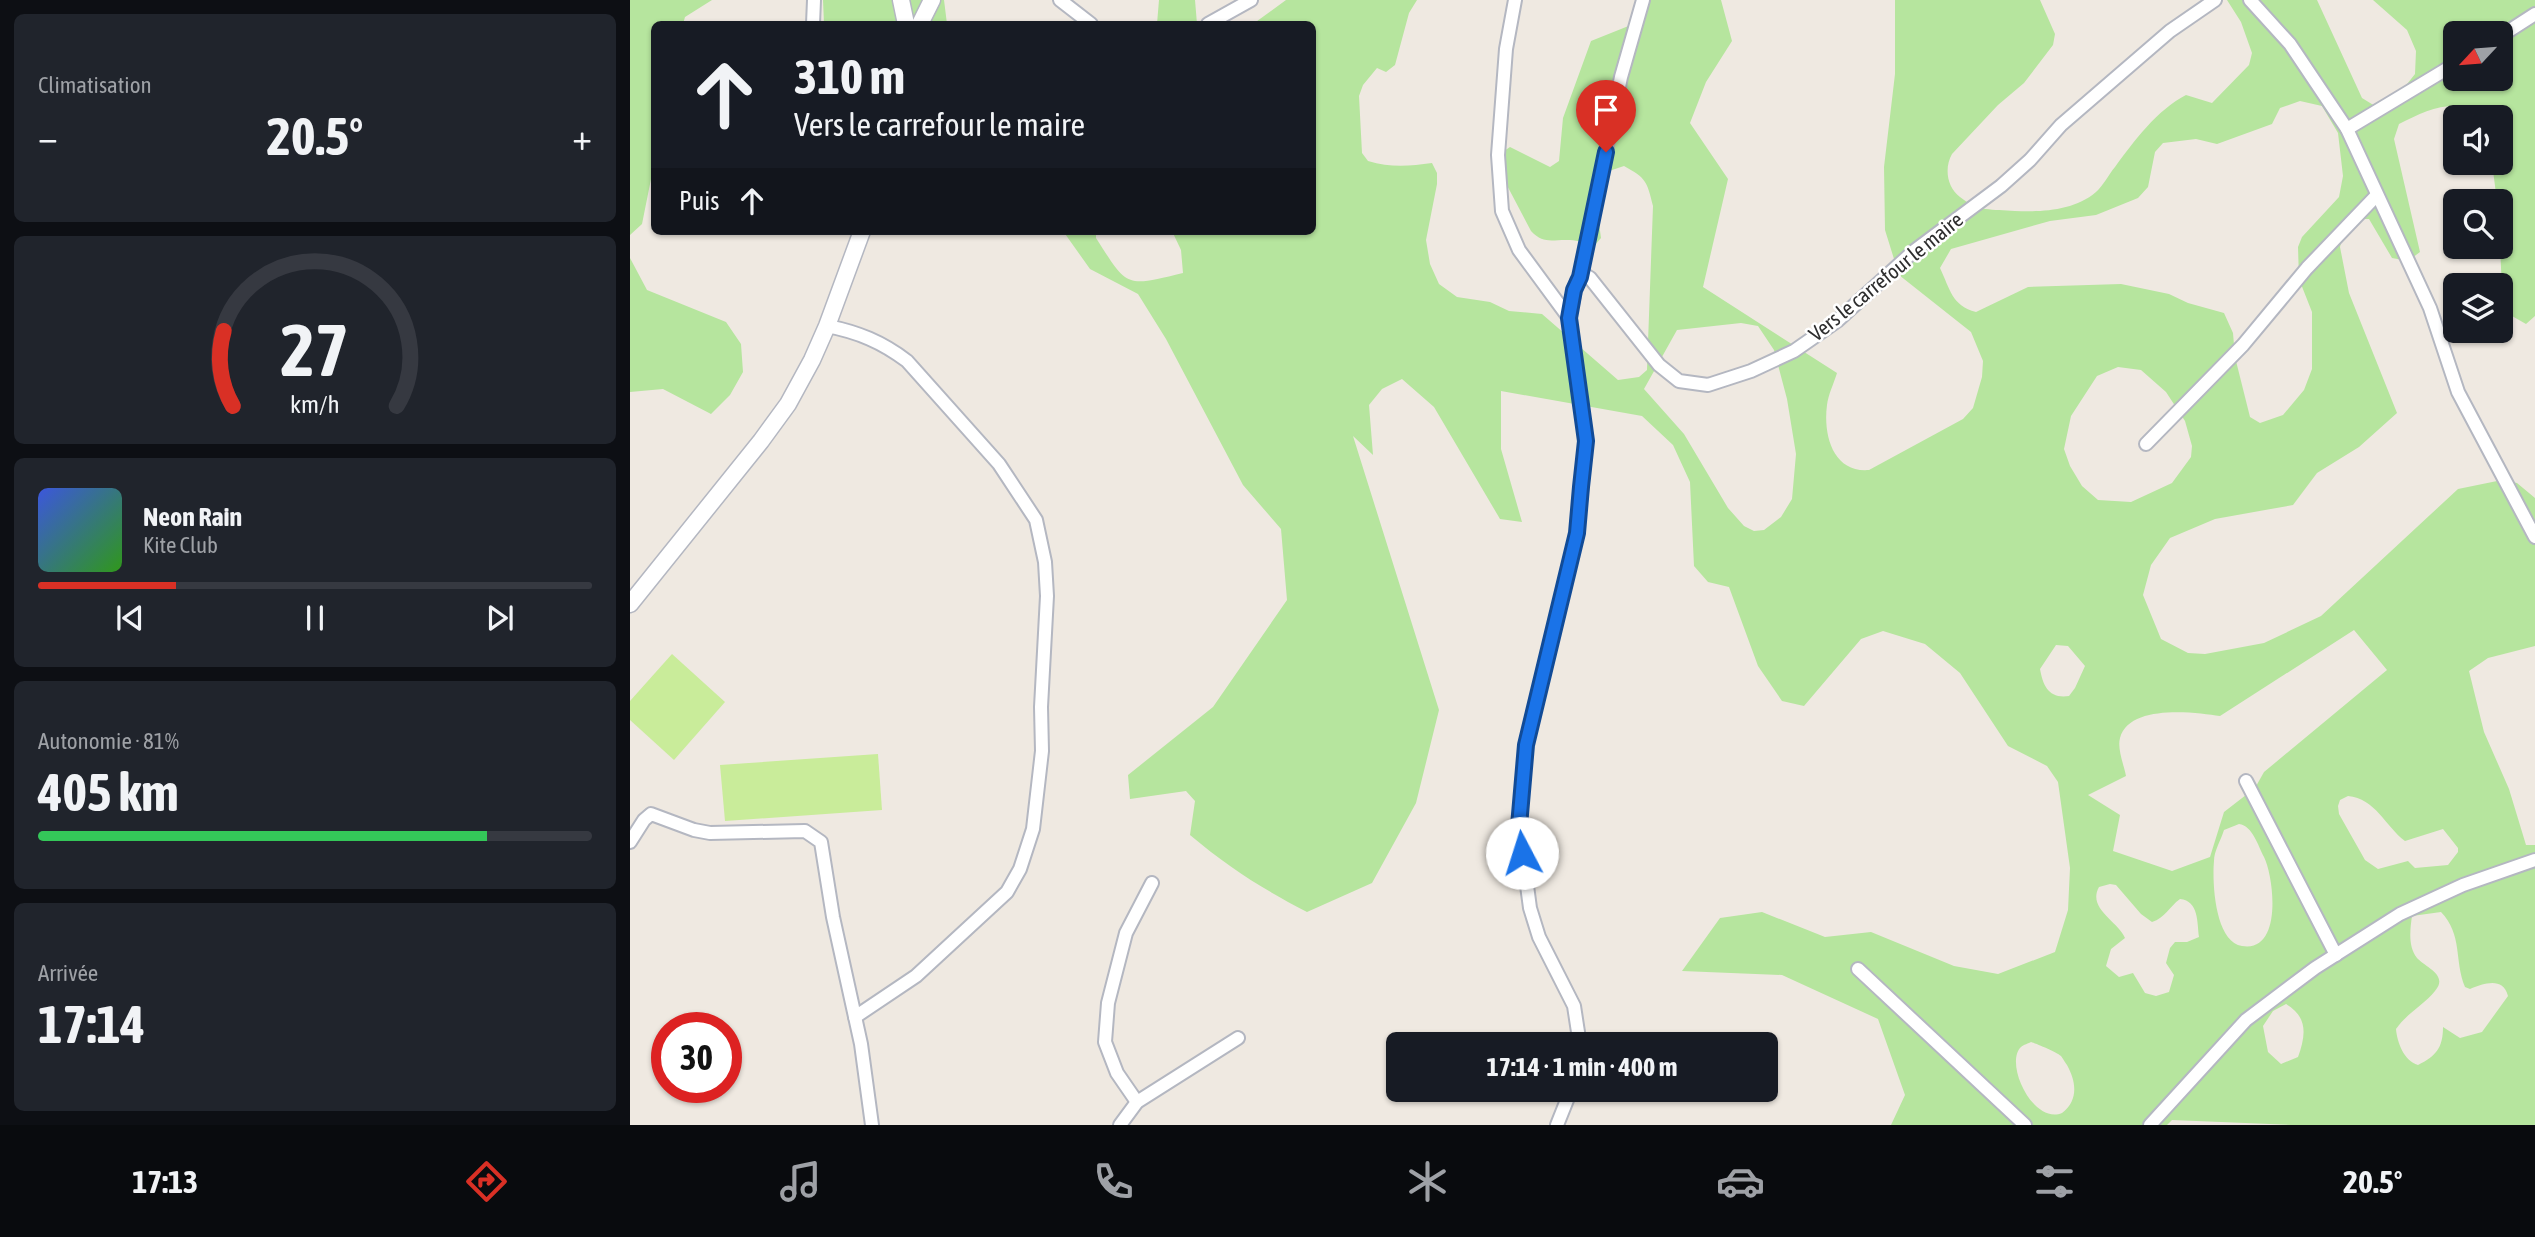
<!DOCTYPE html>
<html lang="fr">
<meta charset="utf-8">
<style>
:root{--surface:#171b24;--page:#20242c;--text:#f1f3f6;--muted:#9ea1a6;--line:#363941;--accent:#d93025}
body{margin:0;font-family:"Asap Condensed",sans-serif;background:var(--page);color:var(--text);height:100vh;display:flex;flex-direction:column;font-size:26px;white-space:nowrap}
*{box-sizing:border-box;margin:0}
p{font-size:23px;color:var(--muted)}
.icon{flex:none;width:38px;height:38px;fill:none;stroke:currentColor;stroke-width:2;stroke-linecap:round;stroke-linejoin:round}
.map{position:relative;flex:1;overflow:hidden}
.side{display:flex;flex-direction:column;gap:14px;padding:14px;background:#0d0f14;width:630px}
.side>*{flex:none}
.banner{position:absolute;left:21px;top:21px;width:665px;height:214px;border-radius:10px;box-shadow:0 2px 5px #0004;background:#171b24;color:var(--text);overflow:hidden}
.needle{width:46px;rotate:244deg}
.fabs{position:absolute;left:1813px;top:21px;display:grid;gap:14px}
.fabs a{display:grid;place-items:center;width:70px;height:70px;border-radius:10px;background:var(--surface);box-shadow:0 2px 5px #0004;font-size:35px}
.speed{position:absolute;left:21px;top:1012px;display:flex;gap:14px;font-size:35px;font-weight:700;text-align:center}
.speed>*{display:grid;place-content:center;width:91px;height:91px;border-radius:50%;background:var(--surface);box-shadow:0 2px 5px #0004;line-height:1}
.speed .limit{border:10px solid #d22;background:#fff;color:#111}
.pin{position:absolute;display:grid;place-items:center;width:60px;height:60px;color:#fff;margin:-72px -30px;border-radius:50% 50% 50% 0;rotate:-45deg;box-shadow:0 0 7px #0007}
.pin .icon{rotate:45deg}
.me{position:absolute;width:77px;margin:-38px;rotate:355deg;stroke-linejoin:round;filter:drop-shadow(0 0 5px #0008)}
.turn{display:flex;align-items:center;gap:24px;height:147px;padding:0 28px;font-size:32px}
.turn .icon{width:91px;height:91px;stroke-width:2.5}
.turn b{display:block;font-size:49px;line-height:60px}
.then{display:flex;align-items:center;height:66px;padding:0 28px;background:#0003;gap:14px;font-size:26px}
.big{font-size:52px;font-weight:700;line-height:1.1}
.side .widget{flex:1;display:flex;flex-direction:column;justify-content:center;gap:10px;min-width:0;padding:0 24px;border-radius:10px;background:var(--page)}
.side .dial{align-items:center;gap:0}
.dial svg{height:182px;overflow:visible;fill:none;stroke:var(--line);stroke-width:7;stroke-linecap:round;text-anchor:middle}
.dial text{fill:var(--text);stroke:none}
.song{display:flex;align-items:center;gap:21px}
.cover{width:84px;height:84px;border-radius:10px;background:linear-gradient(135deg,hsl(230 70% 55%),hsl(110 70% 35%))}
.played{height:7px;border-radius:4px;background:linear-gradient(90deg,var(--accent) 25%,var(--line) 25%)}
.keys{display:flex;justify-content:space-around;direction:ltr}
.heat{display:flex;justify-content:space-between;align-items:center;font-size:38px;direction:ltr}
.charge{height:10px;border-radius:5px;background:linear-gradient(90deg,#34c759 81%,var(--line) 0)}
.trip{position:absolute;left:756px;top:1032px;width:392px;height:70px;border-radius:10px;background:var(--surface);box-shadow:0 2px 5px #0004;font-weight:700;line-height:70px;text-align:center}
.tabs{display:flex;height:112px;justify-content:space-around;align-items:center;background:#090b0e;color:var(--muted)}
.tabs .icon{width:49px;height:49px}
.tabs .selected{color:var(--accent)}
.tabs b{font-size:32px;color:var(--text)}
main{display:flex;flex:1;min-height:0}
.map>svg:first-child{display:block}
.green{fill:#b6e59e;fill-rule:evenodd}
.pitch{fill:#c9ec9a}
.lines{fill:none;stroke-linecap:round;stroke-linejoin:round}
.minor-casing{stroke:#b4b7c1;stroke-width:16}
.tertiary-casing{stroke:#b4b7c1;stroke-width:19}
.minor{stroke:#fff;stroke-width:12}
.tertiary{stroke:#fff;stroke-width:16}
.route-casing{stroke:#114b97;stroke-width:18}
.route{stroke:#1a73e8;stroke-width:12}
.labels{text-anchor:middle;stroke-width:5;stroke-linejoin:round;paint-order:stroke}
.street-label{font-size:21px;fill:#2e2e2e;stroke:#fff}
</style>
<main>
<section class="side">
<div class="widget"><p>Climatisation</p>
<div class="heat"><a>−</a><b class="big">20.5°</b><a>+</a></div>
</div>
<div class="widget dial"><svg viewBox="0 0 100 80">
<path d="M14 69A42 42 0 1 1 86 69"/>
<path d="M14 69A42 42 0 0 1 10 36" stroke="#d93025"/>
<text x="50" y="56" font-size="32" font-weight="700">27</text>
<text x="50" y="72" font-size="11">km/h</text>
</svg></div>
<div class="widget">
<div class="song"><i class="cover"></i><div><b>Neon Rain</b><p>Kite Club</p></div></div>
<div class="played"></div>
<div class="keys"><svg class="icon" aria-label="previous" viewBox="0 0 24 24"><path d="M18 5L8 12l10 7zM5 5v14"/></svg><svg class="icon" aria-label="pause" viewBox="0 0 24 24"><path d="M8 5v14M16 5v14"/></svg><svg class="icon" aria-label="next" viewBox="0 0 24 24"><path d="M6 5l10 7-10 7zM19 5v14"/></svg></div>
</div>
<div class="widget"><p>Autonomie · 81%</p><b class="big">405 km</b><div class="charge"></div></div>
<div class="widget"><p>Arrivée</p><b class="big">17:14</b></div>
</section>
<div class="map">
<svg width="1905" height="1125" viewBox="0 0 1905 1125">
<rect width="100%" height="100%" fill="#efe9e1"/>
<g class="green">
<path d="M 0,0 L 82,0 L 55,17 L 53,24 L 24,24 L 24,164 L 12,224 L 0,235 Z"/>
<path d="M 193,0 L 314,0 L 317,24 L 194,24 Z"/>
<path d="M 529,0 L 565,0 L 567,24 L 527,24 Z"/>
<path d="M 656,0 L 787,0 L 779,13 L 765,65 L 756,72 L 747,68 L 733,85 L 729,96 L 732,153 L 738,161 C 761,168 780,166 802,163 L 807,173 L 807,184 L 796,240 L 800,264 L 809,284 L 827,297 L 860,302 L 879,311 L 912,314 L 988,380 L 1009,377 L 1017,370 L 1023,206 C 1017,181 1016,178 994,166 L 973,173 L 965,194 L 971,238 L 964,246 C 956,244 948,240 940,240 C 923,239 914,245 901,231 L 871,174 L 871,153 L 880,147 L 920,167 L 929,161 L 933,118 L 961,41 L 1011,21 L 1005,0 L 1091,0 L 1102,41 L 1076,82 L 1060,123 L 1098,179 L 1073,287 L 1207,373 C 1204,383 1198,395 1197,405 C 1193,435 1203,473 1239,470 L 1333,419 L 1343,408 L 1352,377 L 1353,361 L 1341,332 L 1269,275 L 1255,230 L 1254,167 L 1265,74 L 1265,0 L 1410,0 L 1425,34 L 1423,45 L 1394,83 L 1368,105 L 1322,154 C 1314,168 1317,187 1330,197 C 1348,212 1362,209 1385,211 C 1411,212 1444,211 1466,192 C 1473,186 1479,174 1485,167 C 1504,141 1527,110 1556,95 L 1582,103 L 1619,65 L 1622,53 L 1611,22 L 1597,0 L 1687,0 L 1732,98 L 1745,106 L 1766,98 L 1785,74 L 1786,51 L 1777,30 L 1743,0 L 1905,0 L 1905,316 L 1896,324 L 1882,316 L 1872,288 L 1870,247 L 1871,201 L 1867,201 L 1862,163 L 1871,163 L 1871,117 L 1846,117 L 1842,108 C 1815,101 1793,112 1769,124 L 1764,139 L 1790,252 L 1778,261 L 1762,258 L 1739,219 L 1724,219 L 1714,231 L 1710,247 L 1719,293 L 1767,413 L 1729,447 L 1687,473 L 1663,505 L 1585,519 L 1540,538 L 1521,565 L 1513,595 L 1531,639 L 1558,653 L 1575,654 L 1634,643 L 1691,616 L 1828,489 L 1872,480 L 1887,483 L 1905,498 L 1905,646 L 1858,658 L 1839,671 L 1854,732 L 1879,789 L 1896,845 L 1905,845 L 1905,1125 L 1661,1125 L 1542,1120 L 1537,1125 L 1261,1125 L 1275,1095 L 1248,1019 L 1152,975 L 1052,971 L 1090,918 L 1132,912 L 1195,937 L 1241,932 L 1324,966 L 1368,974 L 1425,952 L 1438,910 L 1440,868 L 1428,782 L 1417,766 L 1378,746 L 1330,673 L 1295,644 L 1253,631 L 1231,639 L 1174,706 L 1152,701 L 1128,666 L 1099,587 L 1078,582 L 1064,566 L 1060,482 L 1043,445 L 1012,416 L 871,391 L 871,449 L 892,522 L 870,519 L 804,407 L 772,379 L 752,389 L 739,405 L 743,455 L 723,436 L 809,710 L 786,803 L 742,883 L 677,912 C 633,889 599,868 560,835 L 565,801 L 556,791 L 500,799 L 498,775 L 583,707 L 657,600 L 651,529 L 613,485 L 536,339 L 508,294 L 460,269 L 433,231 L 466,231 L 466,238 C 498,288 495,287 553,273 L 551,250 L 542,231 L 682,231 L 682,24 L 623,24 ZM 1825,33 L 1871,33 L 1871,79 L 1825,79 ZM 1670,101 L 1692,106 L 1708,133 L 1713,176 L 1709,197 L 1672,237 L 1668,247 L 1669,279 L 1682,312 L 1682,369 L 1674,390 L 1653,415 L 1630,423 L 1620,417 L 1605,357 L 1603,333 L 1594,313 L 1558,303 L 1539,294 L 1491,284 L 1398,287 L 1346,312 C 1322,306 1320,289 1310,268 L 1321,249 L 1420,221 L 1466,215 L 1508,198 L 1518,187 L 1525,152 L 1533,143 L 1566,139 L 1587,144 L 1642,124 L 1650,108 ZM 1111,323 L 1128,326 L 1144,350 L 1157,399 L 1166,454 L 1162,499 L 1151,517 L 1134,530 L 1124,531 L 1114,526 L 1098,508 L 1054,434 L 1014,389 L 1047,330 ZM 1488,367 L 1511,370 L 1536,392 L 1555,421 L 1562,446 L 1561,457 L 1542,483 L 1501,502 L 1468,500 L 1452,486 L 1440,466 L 1434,449 L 1441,416 L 1467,376 ZM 1724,630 L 1757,670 L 1634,772 L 1625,788 L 1594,812 L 1580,857 L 1542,871 L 1483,851 L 1490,815 L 1458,795 L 1496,776 C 1494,765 1487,749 1490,738 C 1499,704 1564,712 1590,716 ZM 1426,645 L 1438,646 L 1455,666 L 1445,688 L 1439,696 C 1419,699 1413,686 1410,669 ZM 1718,796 C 1745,798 1756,827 1775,841 L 1813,829 L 1828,848 L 1828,852 L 1818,865 L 1785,868 L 1778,861 L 1748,869 L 1735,860 L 1709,814 L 1708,806 L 1710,800 ZM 1609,824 C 1623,826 1628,846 1634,857 C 1644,877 1653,953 1612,946 C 1585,942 1582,883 1584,861 C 1584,851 1591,840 1594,830 ZM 1480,884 L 1486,885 L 1511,914 L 1522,922 C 1535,918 1539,907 1550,899 C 1569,901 1567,922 1569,937 L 1557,942 L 1545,942 L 1540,948 L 1536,963 L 1544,975 L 1539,992 L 1526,996 L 1515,993 L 1503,973 L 1489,977 L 1476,966 L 1481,949 L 1495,938 C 1488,921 1457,909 1469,887 ZM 1811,912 C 1833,935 1824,960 1835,987 L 1840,989 C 1855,983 1873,977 1878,996 L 1852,1032 L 1830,1038 L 1813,1027 C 1813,1048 1806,1056 1788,1065 C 1774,1061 1767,1042 1766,1029 C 1777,1013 1794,1005 1805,991 C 1819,975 1795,967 1787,958 C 1778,947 1780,930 1782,916 ZM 1656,1004 C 1678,1017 1676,1035 1668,1057 L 1651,1064 L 1638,1052 L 1633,1026 L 1643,1011 ZM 1401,1042 C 1407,1044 1426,1052 1431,1056 C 1432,1057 1436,1064 1437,1065 C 1446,1081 1449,1100 1432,1113 C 1403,1125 1374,1063 1391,1047 C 1393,1045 1399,1043 1401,1042 Z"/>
<path d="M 0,258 L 17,290 L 96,322 L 111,344 L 113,372 L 100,395 L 81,414 L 33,389 L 0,392 Z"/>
</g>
<g class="pitch">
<path d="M 42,654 L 95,702 L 44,760 L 0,720 L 0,701 Z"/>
<path d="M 248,754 L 252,810 L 95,821 L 90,765 Z"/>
</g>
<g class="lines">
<g class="minor-casing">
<g id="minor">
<path d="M 430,0 L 461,24"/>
<path d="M 885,0 L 876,49 L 868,155 L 872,211 L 889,250 L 939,318 L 956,441 L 947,533 L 896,745 L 889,826 L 900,908 L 909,937 L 944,1006 L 950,1045"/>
<path d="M 1620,0 L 1660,44 L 1717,129 L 1800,308 L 1828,392 L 1905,537"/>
<path d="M 183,24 L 184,0"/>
<path d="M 578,24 L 621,0"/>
<path d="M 1871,36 L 1905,14"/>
<path d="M 1717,129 L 1825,64"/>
<path d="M 950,277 L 991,77 L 1013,0"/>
<path d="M 939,318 L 947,281 L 955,275 L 960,278 L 1029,365 L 1049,381 L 1078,385 L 1121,371 L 1164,351 L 1207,321 L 1284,251 L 1371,186 L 1400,160 L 1431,125 L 1540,31 L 1585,0"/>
<path d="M 197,326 C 228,332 252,342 277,361 L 369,464 L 406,520 L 415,562 L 417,596 L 411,707 L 412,751 L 403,829 L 390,869 L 377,892 L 286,976 L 225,1017"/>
<path d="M 1516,444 L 1613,345 L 1677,268 L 1747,195"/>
<path d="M 1616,781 L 1706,955"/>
<path d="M 0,842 L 14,820 L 21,814 L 64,830 L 80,833 L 175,831 L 191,842 L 203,917 L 231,1044 L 242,1125"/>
<path d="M 1228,969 L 1395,1125"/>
<path d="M 507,1102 L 487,1073 L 475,1042 L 478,1003 L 496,933 L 522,883"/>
<path d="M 490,1125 L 507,1102 L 608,1038"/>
<path d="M 927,1125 L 941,1090"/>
<path d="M 1520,1125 L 1616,1020 L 1685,968 L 1770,914 L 1833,885 L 1905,860"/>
</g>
</g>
<g class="tertiary-casing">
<g id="tertiary">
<path d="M 271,0 L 276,24"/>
<path d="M 290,24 L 302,0"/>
<path d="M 0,604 L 131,441 L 158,404 L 182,360 L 197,326 L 232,231"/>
</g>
</g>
<use href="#minor" class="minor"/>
<use href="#tertiary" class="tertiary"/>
</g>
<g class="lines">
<g class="route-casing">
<path id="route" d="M 892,853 L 889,826 L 896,745 L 947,533 L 951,487 L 956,441 L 939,318 L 944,290 L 950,277 L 976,152"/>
</g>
<use href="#route" class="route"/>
</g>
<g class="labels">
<g class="street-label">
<text transform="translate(1256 277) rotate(-39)" y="7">Vers le carrefour le maire</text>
</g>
</g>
</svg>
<div class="fabs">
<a><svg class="needle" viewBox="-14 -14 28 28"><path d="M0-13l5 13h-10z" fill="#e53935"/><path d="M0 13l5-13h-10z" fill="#9ea1a6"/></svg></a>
<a><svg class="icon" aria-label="sound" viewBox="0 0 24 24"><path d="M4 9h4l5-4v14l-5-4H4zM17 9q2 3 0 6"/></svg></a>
<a><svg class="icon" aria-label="search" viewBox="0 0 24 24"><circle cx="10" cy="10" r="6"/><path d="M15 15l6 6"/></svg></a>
<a><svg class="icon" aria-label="layers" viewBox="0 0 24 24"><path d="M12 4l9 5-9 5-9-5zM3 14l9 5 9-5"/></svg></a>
</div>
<div class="speed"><div class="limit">30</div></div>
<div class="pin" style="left:976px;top:152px;background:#d93025"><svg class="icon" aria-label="arrive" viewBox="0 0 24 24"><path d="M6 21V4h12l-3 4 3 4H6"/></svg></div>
<svg class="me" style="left:892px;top:853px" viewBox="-20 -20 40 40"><circle r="19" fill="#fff"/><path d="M0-13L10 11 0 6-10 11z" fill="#1a73e8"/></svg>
<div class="trip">17:14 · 1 min · 400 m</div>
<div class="banner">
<div class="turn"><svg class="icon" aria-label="ahead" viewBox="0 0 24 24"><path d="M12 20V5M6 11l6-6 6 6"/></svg><div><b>310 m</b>Vers le carrefour le maire</div></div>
<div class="then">Puis<svg class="icon" aria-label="ahead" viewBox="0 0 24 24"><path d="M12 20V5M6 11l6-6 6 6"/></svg></div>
</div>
</div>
</main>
<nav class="tabs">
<b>17:13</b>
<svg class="icon selected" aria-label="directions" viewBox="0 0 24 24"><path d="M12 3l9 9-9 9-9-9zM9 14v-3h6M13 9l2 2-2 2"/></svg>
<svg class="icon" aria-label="music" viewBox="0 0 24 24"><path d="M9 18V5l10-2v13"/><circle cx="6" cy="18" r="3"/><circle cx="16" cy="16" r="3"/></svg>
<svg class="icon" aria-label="phone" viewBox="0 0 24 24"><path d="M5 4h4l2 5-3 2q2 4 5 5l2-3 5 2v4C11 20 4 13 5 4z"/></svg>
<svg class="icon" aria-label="climate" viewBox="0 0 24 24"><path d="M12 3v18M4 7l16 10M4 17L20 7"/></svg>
<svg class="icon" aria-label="car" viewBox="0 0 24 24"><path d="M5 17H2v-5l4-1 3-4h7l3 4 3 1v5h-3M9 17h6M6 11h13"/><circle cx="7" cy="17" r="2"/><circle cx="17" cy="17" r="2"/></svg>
<svg class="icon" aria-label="filters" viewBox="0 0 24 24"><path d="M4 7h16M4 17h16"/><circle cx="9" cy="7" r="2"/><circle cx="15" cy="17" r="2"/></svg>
<b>20.5°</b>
</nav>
